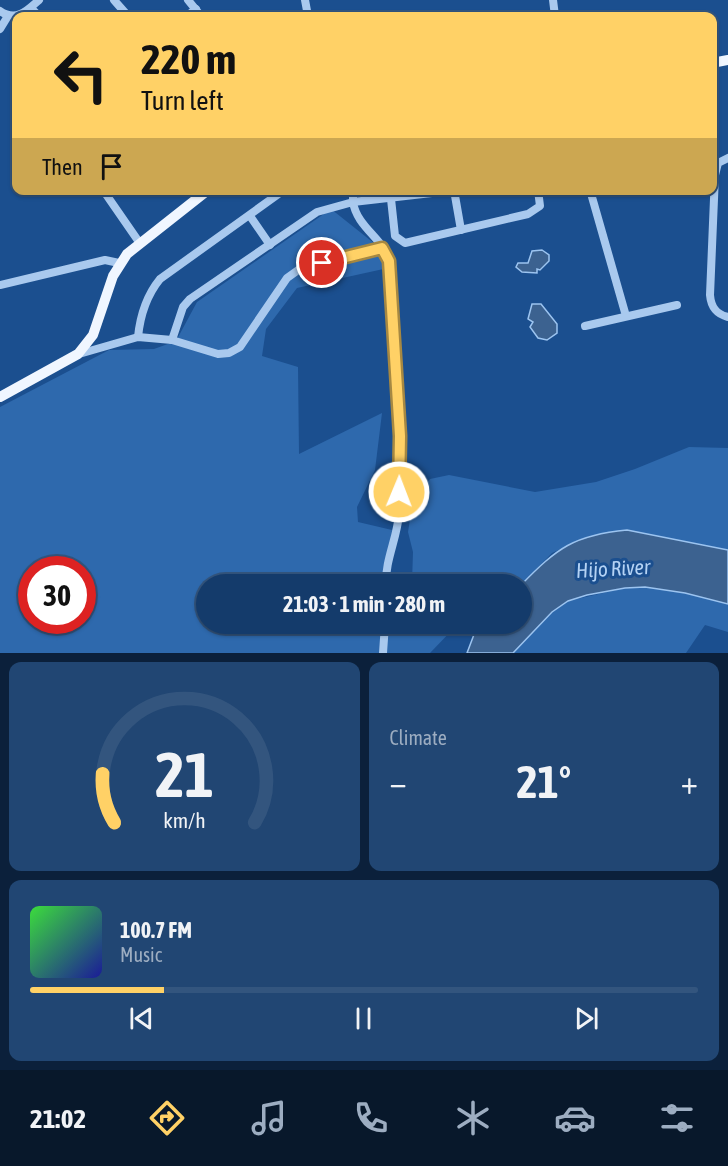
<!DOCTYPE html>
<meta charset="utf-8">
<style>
:root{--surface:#143b6b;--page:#214673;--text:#f1f3f6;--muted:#9dadc1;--line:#33557e;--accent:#ffd166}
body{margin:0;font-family:"Asap Condensed",sans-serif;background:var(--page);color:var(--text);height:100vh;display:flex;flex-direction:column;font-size:22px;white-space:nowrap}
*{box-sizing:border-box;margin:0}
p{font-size:20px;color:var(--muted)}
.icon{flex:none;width:33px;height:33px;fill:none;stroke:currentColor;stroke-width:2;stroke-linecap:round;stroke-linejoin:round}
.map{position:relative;height:653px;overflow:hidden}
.panel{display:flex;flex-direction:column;gap:9px;padding:9px;background:#0b203b;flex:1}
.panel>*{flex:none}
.guide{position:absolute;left:12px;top:12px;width:705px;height:183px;border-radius:12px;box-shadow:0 2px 4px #0004,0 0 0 2px var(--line);background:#ffd166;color:#111;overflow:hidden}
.speed{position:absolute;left:18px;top:556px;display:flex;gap:12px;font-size:30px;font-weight:700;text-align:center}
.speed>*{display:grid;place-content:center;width:78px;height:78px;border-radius:50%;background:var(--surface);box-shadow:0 2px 4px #0004,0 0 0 2px var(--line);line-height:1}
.speed .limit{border:9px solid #d22;background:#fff;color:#111}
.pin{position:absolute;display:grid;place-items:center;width:51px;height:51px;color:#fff;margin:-26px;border:3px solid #fff;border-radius:50%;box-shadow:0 2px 6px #0007}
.me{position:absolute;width:66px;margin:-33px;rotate:1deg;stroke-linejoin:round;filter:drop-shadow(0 0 4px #0008)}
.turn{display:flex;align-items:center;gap:21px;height:126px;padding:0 30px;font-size:27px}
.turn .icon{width:78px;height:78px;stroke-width:2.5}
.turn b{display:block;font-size:42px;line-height:51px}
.then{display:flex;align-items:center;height:57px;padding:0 30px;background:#0003;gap:12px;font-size:22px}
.big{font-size:45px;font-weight:700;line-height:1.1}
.panel .tile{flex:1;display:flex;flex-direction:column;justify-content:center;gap:9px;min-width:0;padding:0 21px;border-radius:12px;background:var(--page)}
.panel .dial{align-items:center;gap:0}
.dial svg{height:156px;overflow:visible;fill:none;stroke:var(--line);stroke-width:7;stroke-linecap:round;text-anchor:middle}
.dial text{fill:var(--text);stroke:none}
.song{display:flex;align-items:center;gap:18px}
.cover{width:72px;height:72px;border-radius:9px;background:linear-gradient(135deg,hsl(120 70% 55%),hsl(240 70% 35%))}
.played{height:6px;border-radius:3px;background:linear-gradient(90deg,var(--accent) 20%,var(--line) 20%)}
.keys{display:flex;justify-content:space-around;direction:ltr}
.heat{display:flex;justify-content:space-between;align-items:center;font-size:33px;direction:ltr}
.panel .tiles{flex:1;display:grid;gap:9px;grid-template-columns:1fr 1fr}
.tile:last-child{grid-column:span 2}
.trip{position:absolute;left:196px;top:574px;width:336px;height:60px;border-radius:30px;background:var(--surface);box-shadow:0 2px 4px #0004,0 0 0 2px var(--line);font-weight:700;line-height:60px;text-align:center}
.tabs{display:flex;height:96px;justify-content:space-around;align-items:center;background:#08182b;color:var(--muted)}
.tabs .icon{width:42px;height:42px}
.tabs .on{color:var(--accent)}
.tabs b{font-size:27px;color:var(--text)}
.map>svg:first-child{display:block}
.green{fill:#2e69ad;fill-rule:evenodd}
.water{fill:#3c6290;stroke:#9cc4f0;stroke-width:1.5}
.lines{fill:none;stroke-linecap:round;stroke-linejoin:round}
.minor{stroke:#a9c9ee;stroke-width:8}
.major{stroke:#f0f6ff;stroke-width:10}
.route-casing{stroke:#a68842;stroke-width:15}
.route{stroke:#ffd166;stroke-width:10}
.labels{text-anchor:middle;stroke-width:6;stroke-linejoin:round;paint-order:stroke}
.water-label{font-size:21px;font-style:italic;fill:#b5d3f5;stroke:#1b4f8f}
</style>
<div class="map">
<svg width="728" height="653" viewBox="0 0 728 653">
<rect width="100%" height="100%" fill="#1b4f8f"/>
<g class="green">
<path d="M 331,209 L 375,244 L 388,268 L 297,288 L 266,329 L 262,356 L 298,367 L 299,454 L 382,413 L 375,470 L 357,507 L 358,522 L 392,530 L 387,576 L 412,582 L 413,552 L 408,532 L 411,513 L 418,495 L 430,479 L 449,475 L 535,492 L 596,482 L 635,469 L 689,447 L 728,448 L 728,550 L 646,534 L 587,537 L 552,553 L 521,585 L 207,585 L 207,624 L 477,624 L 456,626 L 430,653 L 0,653 L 0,407 L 109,350 L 154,349 L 176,341 L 197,302 ZM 32,570 L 82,570 L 82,621 L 32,621 Z"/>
<path d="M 645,587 L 685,593 L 728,604 L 728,632 L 705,625 L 686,653 L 513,653 L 552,612 L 568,601 L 625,588 Z"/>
</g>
<g class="water">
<path d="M 542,250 L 549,255 L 549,261 L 540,270 L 537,269 L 537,273 L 522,272 L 516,267 L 518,263 L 528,263 L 532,251 Z"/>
<path d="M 532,304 L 541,304 L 557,324 L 557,333 L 547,340 L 538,338 L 530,327 L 533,322 L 528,319 Z"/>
<path d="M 627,530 L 728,550 L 728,604 L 685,593 L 645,587 L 625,588 L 587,595 L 568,601 L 552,612 L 513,653 L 467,653 L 478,624 L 522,624 L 521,585 C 557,548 574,535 627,530 Z"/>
</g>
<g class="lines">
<g class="minor">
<path d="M 114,0 L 128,16"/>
<path d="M 188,0 L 201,16"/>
<path d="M 305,0 L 308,16"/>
<path d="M 553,0 L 555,16"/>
<path d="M 31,8 L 39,16"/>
<path d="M 0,11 C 16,22 27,11 39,0"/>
<path d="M 187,16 L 196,9"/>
<path d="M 0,29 L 8,16"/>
<path d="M 728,158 L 718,163 L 715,175 L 710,295 C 711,307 716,314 728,317"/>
<path d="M 103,190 L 139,242"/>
<path d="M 353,190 L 353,202 L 458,190"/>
<path d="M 454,190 L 461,230"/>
<path d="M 590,190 L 626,316"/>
<path d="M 391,199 L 395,236 L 405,243 L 528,214 L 540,206 L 538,190"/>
<path d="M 250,216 L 270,245"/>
<path d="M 0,285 L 105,260 L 119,263"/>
<path d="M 585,326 L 677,305"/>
<path d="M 138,337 C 140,317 147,295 160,279 L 284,190"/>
<path d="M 172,340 L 183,307 L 190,299 L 317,212 L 353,202 C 357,228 385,239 390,263 C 395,293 395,324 396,354 C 399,408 401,461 399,514 C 397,539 385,560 386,585"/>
<path d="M 79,354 L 138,337 L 172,340 L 218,354 L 229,353 L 240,347 L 287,278 L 301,268 L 382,247"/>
<path d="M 383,653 L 385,624"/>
</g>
<g class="major">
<path d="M 712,63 L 728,60"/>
<path d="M 0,397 L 78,354 L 93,335 L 113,276 L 127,254 L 208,190"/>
</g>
</g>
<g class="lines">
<g class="route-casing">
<path id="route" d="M 322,263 L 382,248 L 389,261 L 400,436 L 399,492"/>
</g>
<use href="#route" class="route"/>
</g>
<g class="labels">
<g class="water-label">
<text transform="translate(613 569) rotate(-3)" y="7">Hijo River</text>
</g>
</g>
</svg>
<div class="speed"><div class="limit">30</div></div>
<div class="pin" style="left:322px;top:263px;background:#d93025"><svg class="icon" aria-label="arrive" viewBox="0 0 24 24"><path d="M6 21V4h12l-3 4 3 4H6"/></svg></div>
<svg class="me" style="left:399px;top:492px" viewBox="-20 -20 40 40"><circle r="17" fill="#ffd166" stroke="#fff" stroke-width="3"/><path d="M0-11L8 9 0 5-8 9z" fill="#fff"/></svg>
<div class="trip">21:03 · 1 min · 280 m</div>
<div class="guide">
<div class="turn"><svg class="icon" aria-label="left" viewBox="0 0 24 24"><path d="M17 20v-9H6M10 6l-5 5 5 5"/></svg><div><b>220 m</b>Turn left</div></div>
<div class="then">Then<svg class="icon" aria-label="arrive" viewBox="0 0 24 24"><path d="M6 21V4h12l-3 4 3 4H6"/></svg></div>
</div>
</div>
<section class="panel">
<div class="tiles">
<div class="tile dial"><svg viewBox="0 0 100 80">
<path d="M14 69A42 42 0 1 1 86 69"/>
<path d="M14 69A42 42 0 0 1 8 44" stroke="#ffd166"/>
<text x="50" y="56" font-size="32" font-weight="700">21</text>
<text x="50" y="72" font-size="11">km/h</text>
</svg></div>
<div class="tile"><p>Climate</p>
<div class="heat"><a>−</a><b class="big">21°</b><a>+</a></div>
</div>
<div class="tile">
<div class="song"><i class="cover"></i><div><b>100.7 FM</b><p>Music</p></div></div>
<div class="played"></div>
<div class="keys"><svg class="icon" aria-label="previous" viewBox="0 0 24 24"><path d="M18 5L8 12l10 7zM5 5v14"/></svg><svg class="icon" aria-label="pause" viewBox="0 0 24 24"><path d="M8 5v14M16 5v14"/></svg><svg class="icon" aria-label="next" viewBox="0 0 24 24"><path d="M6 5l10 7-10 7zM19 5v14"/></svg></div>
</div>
</div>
</section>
<nav class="tabs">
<b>21:02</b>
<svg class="icon on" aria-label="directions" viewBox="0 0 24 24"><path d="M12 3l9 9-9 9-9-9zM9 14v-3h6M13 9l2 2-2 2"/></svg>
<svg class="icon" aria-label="music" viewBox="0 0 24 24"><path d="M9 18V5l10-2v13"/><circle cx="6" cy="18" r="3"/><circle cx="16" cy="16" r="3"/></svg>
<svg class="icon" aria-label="phone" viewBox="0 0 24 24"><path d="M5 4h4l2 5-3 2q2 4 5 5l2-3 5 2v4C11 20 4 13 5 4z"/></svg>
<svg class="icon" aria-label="climate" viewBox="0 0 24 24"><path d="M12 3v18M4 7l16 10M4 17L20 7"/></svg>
<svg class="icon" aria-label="car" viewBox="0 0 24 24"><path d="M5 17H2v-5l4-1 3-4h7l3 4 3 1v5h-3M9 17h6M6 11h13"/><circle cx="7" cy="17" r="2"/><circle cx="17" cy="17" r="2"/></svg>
<svg class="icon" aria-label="filters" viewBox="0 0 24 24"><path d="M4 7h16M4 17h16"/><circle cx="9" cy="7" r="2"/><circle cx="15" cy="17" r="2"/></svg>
</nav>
